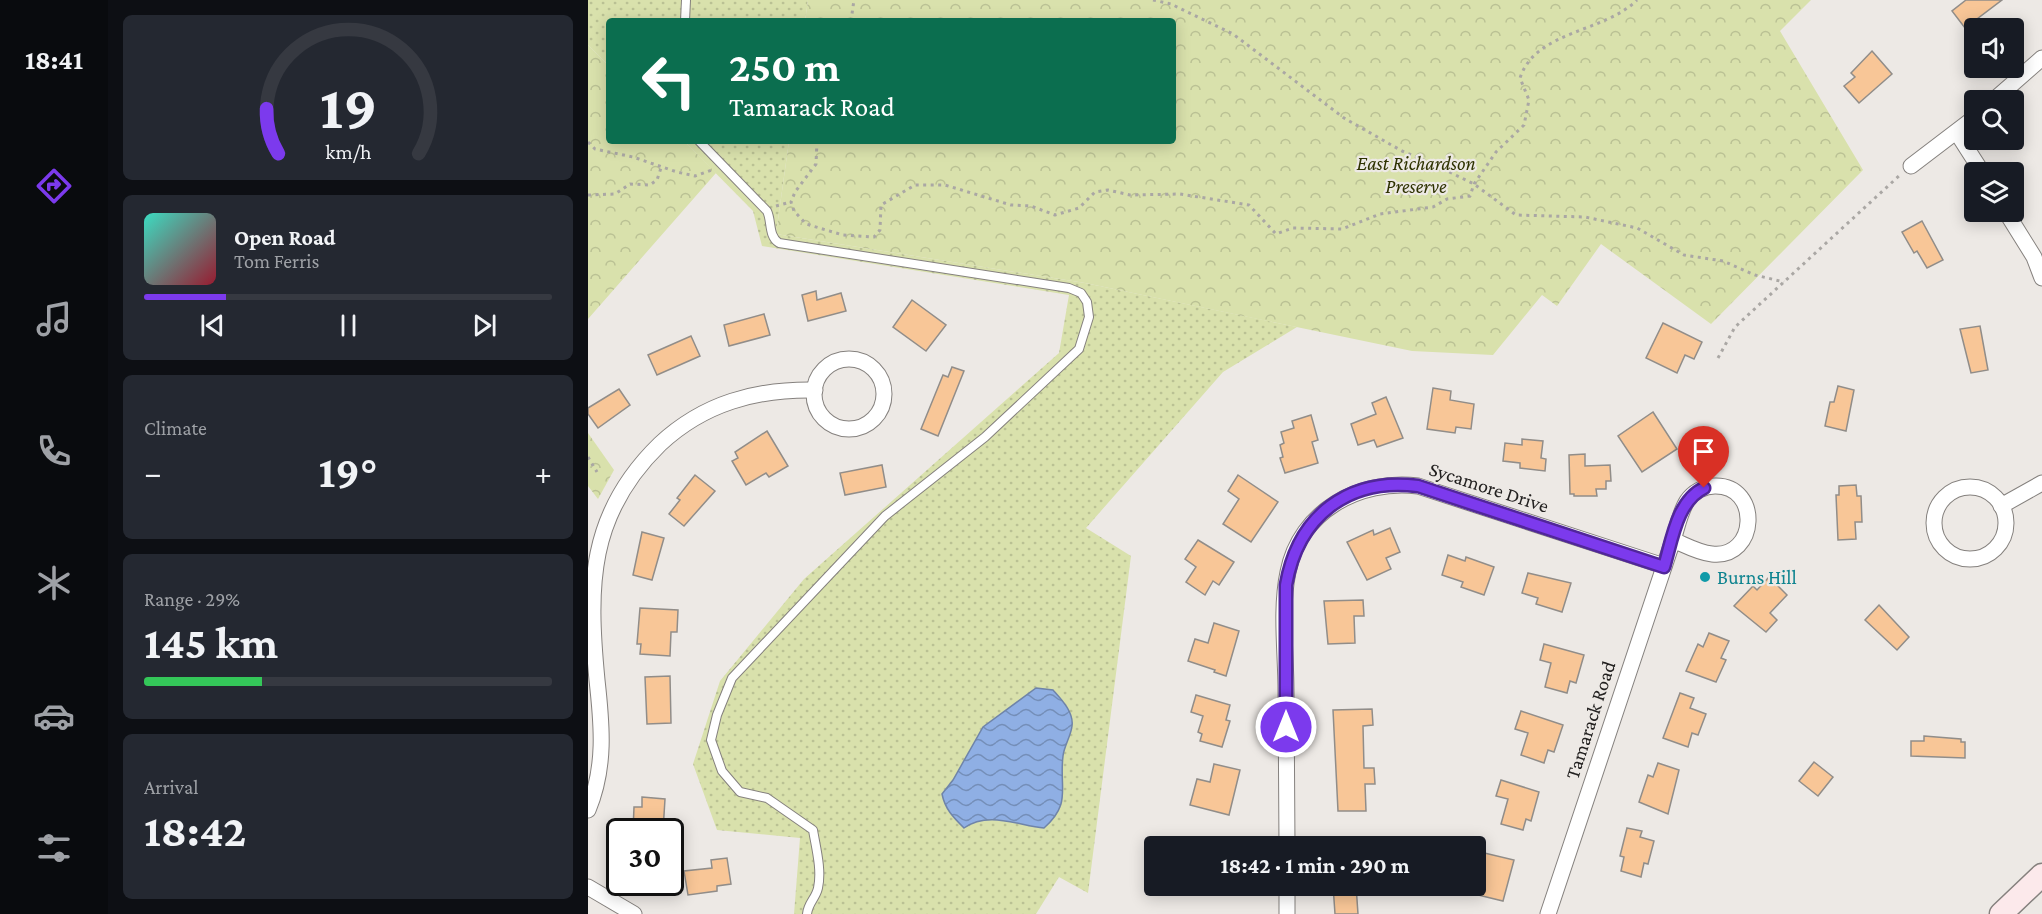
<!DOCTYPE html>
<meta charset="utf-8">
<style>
:root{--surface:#171b24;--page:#242831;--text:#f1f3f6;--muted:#9ea1a6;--line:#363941;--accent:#7c3aed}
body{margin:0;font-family:"Crimson Pro",serif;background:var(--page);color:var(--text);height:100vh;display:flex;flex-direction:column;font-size:22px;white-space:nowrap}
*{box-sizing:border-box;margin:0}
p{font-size:20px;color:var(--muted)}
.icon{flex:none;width:33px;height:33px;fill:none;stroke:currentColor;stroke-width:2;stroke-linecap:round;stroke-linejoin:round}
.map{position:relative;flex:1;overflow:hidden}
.panel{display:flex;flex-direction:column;gap:15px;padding:15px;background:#0d0f14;width:480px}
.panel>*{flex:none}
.hud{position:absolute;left:18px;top:18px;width:570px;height:126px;border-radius:6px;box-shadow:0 3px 15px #0003;background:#0b6e4f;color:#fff;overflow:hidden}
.fabs{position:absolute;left:1376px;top:18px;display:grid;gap:12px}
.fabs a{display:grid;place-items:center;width:60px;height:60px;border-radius:6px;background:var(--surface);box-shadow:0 3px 15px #0003;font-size:30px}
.speed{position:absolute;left:18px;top:818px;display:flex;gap:12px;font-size:30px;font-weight:700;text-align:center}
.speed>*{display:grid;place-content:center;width:78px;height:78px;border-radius:50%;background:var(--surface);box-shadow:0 3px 15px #0003;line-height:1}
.speed .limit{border:3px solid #111;border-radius:9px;background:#fff;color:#111}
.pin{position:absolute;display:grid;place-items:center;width:51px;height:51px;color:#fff;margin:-62px -26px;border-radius:50% 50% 50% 0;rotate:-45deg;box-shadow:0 0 6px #0007}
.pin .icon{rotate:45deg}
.me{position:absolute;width:66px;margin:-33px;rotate:0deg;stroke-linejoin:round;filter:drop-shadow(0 0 4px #0008)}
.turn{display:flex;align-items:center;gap:21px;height:126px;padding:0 24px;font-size:27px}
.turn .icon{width:78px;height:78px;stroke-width:2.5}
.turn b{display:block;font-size:42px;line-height:51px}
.big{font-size:45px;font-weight:700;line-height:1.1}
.panel .tile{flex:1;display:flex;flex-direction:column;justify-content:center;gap:9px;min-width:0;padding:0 21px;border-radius:9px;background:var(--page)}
.panel .dial{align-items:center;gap:0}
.dial svg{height:156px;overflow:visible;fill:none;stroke:var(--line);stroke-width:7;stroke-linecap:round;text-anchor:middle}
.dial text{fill:var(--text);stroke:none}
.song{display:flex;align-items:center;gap:18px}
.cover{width:72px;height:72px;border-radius:9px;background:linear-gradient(135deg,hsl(170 70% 55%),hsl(350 70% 35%))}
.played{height:6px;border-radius:3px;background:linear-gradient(90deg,var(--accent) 20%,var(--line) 20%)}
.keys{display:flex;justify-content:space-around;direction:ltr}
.heat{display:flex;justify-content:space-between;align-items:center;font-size:33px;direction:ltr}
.charge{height:9px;border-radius:4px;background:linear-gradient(90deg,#34c759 29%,var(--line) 0)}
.trip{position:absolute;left:556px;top:836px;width:342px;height:60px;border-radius:6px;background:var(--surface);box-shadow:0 3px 15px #0003;font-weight:700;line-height:60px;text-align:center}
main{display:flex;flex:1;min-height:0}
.tabs{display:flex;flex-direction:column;width:108px;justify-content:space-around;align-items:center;background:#090b0e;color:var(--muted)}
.tabs .icon{width:42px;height:42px}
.tabs .selected{color:var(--accent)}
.tabs b{font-size:27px;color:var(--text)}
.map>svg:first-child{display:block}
.grass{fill:url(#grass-dots)}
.forest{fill:url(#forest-crowns)}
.water{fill:url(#water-waves);stroke:#6f84a9;stroke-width:1.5}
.building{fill:#f8c697;stroke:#918d89;stroke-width:1.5}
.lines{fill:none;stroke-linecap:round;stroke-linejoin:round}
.lane-casing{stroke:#85817e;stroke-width:10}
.street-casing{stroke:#85817e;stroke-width:17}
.secondary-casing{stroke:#85817e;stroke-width:25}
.path{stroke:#aaa7a4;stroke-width:3;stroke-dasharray:3 4.5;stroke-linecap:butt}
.lane{stroke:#fff;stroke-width:8}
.street{stroke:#fff;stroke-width:15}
.secondary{stroke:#fce9eb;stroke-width:22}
.route-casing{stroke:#51269a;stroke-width:15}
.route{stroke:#7c3aed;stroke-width:10}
.culture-dot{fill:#0f9aa8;stroke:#ede9e5;stroke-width:2}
.labels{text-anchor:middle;stroke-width:4.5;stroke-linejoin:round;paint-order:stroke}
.park-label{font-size:20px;font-style:italic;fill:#2e3200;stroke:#ede9e5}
.street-label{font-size:20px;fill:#232120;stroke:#ede9e5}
.culture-label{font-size:20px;fill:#0d838f;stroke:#ede9e5;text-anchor:start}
</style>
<main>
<nav class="tabs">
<b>18:41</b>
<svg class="icon selected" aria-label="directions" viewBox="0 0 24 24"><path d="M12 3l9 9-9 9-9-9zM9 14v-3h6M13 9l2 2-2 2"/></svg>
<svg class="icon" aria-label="music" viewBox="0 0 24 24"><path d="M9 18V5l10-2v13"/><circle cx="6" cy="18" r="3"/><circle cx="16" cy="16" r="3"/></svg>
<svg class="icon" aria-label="phone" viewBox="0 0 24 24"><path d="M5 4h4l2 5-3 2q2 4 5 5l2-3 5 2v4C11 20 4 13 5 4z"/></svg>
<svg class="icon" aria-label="climate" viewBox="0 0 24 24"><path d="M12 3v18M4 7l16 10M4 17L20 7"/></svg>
<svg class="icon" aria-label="car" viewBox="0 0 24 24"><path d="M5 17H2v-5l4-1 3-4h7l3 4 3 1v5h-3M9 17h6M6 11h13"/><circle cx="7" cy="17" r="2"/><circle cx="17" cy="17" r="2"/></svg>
<svg class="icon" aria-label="filters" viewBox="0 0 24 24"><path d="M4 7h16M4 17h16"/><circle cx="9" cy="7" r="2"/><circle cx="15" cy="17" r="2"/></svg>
</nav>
<section class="panel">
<div class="tile dial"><svg viewBox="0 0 100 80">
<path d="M14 69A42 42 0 1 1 86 69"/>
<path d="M14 69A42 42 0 0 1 8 46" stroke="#7c3aed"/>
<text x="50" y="56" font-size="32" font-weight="700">19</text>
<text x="50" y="72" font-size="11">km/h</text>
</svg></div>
<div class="tile">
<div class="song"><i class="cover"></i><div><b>Open Road</b><p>Tom Ferris</p></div></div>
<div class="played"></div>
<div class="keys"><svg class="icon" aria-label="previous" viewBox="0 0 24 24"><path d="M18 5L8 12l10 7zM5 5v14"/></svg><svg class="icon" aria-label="pause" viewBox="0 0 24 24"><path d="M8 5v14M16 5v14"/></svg><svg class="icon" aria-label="next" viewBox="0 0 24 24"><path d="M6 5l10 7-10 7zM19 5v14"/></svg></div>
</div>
<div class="tile"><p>Climate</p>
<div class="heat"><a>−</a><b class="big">19°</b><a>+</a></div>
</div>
<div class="tile"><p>Range · 29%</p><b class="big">145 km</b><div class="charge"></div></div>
<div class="tile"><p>Arrival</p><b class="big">18:42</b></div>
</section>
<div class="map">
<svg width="1454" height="914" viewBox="0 0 1454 914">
<defs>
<pattern id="grass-dots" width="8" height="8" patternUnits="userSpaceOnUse" patternTransform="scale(1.5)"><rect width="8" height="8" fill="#d9e1ac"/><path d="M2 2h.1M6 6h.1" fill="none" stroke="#bac194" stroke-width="1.8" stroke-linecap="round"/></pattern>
<pattern id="forest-crowns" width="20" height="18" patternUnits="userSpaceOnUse" patternTransform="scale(1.5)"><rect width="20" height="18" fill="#d9e1ac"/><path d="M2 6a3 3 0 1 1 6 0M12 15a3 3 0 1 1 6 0" fill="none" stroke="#bac194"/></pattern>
<pattern id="water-waves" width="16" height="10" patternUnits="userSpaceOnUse" patternTransform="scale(1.5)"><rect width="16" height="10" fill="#8fafe4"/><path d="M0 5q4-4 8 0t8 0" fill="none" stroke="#748eb8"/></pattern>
</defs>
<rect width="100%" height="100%" fill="#ede9e5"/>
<g class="grass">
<path d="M 0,0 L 220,0 L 217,21 L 21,21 L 21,66 L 0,45 Z"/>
<path d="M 96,141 L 201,141 L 188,234 L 497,283 L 709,327 L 635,372 L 498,528 L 543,556 L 500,893 L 471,877 L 448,914 L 206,914 L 212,838 L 129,830 L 105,764 L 132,681 L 216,579 L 471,353 L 481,295 L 174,246 L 165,211 Z"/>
</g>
<g class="forest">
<path d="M 220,0 L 1223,0 L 1192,31 L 1275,170 L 1123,324 L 1013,244 L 969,306 L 954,295 L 905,355 L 824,351 L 497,283 L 188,234 L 201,141 L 585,141 L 585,21 L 217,21 Z"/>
<path d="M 0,45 L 21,66 L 21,141 L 96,141 L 128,173 L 0,319 Z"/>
<path d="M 0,433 L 26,470 L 10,499 L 0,486 Z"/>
</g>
<path class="water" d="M 448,688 L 465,690 C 473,699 486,712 484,726 C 483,736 476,746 475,756 C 471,789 484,803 456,828 C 429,825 400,811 376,828 C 365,817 357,809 354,794 L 365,780 L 395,727 Z"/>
<g class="building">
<path d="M 1378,0 L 1414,0 L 1377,28 L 1364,11 Z"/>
<path d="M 1284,51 L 1304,74 L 1271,103 L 1256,86 L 1267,77 L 1263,73 Z"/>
<path d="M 1334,221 L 1355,260 L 1339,268 L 1329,251 L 1326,253 L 1314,232 Z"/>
<path d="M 228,291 L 229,300 L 253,293 L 258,311 L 220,321 L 214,295 Z"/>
<path d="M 324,300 L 358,325 L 338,351 L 305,327 Z"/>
<path d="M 176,314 L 182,335 L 141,346 L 136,325 Z"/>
<path d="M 1075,323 L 1114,342 L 1106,359 L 1097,355 L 1089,373 L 1058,358 Z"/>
<path d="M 1392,326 L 1400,370 L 1383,373 L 1372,329 Z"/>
<path d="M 103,336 L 112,356 L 69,375 L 60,355 Z"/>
<path d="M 364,367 L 376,371 L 350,436 L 333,429 L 355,375 L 360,377 Z"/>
<path d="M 1250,386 L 1266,390 L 1258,431 L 1237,426 L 1242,402 L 1246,402 Z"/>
<path d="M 845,388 L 863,391 L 862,400 L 886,404 L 883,429 L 868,427 L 867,433 L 839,429 Z"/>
<path d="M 31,389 L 42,405 L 10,428 L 0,414 L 0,408 Z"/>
<path d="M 798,397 L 815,438 L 789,447 L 786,440 L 770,445 L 763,424 L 788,414 L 784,403 Z"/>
<path d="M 1065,412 L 1089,449 L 1054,472 L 1030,436 Z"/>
<path d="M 723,415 L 730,440 L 724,442 L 730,463 L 697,473 L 692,458 L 695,457 L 692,445 L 696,443 L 693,432 L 706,428 L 704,421 Z"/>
<path d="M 179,431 L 200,466 L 181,477 L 178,473 L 158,485 L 144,461 L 150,458 L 147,452 Z"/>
<path d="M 934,439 L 955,441 L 953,458 L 958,459 L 957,471 L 932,468 L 932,463 L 915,461 L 917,443 L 934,445 Z"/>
<path d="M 997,454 L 997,466 L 1022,465 L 1023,481 L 1018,481 L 1018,489 L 1008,489 L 1009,496 L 986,496 L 986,494 L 982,494 L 981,455 Z"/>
<path d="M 294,465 L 298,487 L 257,495 L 252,473 Z"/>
<path d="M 107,475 L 127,491 L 96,526 L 81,514 L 92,500 L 89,498 Z"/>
<path d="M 650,475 L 690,502 L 663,542 L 635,524 L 651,499 L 640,491 Z"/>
<path d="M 1268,485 L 1269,496 L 1273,496 L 1274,522 L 1267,522 L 1268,539 L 1250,540 L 1248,495 L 1251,495 L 1251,486 Z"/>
<path d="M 802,528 L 812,552 L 798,558 L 803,569 L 779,580 L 759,542 L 785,530 L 786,535 Z"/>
<path d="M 54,532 L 76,538 L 64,580 L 45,575 Z"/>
<path d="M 610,540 L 646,562 L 631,585 L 625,581 L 617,595 L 598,582 L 608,567 L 597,559 Z"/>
<path d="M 860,555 L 877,561 L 878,557 L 906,567 L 896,595 L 873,587 L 875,582 L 854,575 Z"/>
<path d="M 940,573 L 983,583 L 974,612 L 948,604 L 950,598 L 934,593 Z"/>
<path d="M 1181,577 L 1199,595 L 1182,613 L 1189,620 L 1178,632 L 1146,606 L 1165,586 L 1169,590 Z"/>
<path d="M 775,600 L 776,616 L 766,616 L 767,643 L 740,644 L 736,601 Z"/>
<path d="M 1291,605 L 1321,637 L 1309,650 L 1277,620 Z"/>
<path d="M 52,608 L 90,610 L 89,632 L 83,632 L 82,656 L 52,654 L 53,644 L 49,644 Z"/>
<path d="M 626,623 L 651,631 L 638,676 L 626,672 L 627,670 L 600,661 L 607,639 L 620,643 Z"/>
<path d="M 1121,633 L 1141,641 L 1133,658 L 1138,660 L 1128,682 L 1098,671 L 1110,644 L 1115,647 Z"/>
<path d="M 956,644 L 996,655 L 988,683 L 982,681 L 979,693 L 957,687 L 963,663 L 952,660 Z"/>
<path d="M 82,676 L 83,723 L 59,724 L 57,677 Z"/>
<path d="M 1092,693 L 1106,698 L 1102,708 L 1118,714 L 1110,735 L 1104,733 L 1100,747 L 1075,738 Z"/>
<path d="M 608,695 L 642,705 L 638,720 L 642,721 L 634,747 L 612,741 L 614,734 L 610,732 L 615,716 L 603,712 Z"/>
<path d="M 784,709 L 785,725 L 775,726 L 776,768 L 786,768 L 787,784 L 777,784 L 778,811 L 750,811 L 745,710 Z"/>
<path d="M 933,711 L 975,725 L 966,752 L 960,750 L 956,763 L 933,755 L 940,733 L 927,729 Z"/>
<path d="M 1336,736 L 1373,739 L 1373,742 L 1377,742 L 1377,758 L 1323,756 L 1323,741 L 1336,741 Z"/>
<path d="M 1226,762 L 1245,777 L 1230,796 L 1211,781 Z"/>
<path d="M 1070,763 L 1091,770 L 1080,814 L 1051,802 L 1060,775 L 1065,777 Z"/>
<path d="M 626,764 L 652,770 L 641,815 L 602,805 L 609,779 L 622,782 Z"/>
<path d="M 913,780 L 951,792 L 943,821 L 938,819 L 935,830 L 913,824 L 920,799 L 908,796 Z"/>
<path d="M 54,797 L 77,799 L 75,831 L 45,831 L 46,807 L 54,807 Z"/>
<path d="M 1039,828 L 1054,831 L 1052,837 L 1066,841 L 1060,864 L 1056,863 L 1053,877 L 1033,871 L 1036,857 L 1032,856 Z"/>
<path d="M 888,851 L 926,860 L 915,901 L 890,895 L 896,869 L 888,867 Z"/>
<path d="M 139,858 L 143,884 L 129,886 L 129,891 L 100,895 L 96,871 L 124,868 L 123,860 Z"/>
<path d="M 745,885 L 768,885 L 770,914 L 747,914 Z"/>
</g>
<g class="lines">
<g class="lane-casing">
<g id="lane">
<path d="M 97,21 L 98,0"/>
<path d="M 111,141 L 179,211 C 184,221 180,236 191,243 L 481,288 L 493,293 L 499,302 L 501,317 L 491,349 L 397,437 L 297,516 L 144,678 L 129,715 L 123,740 L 134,771 L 152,792 L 179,798 L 225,830 C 228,848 234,870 230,888 C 228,898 220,903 219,914"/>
</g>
</g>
<g class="street-casing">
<g id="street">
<path d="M 1406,100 L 1454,58"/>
<path d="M 1369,133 L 1394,172"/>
<path d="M 1323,166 L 1386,118"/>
<path d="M 1418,212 L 1446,257 L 1454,278"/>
<circle cx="261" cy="394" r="35"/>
<circle cx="1382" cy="523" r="36"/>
<path d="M 1413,506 L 1454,483"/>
<path d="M 0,810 C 18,767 14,725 9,680 C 0,586 0,514 72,444 C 116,403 168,389 227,390"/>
<path d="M 699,846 C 699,794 698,743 698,691 C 698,653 692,610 700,572 C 712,511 771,479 830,486 L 1076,566"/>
<path d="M 699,885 L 699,914"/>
<path d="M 0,887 L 46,914"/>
<path d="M 960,914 L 1085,540 C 1089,528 1092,512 1099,501 C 1105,492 1116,486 1127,486 C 1173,485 1170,559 1124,554 C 1111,553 1097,545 1085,540"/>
</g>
</g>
<g class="secondary-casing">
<path id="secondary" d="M 1413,914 L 1454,875"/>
</g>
<g class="path">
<path d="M 565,0 L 583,4 L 645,34 L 756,118 L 814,151 L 843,163 L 886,184 L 928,215 L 997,217 L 1049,228 L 1096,255 L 1135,261 L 1167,275 L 1196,282"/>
<path d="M 263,21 L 266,0"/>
<path d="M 229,141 L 228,164 L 207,192 L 203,202 L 206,211 L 218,224 L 255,235 L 286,237 L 292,230 L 293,205 L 327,185 L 357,185 L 423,205 L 443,206 L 467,215 L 491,208 L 507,192 L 520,190 L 542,195 L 592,194 L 661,205 L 688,234 L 705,228 L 754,229 L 792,214 L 845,207 L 859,199 L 882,196 L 886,184 L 908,152 L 936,125 L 941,100 L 932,78 C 948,30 1016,33 1049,0"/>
<path d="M 0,142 L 7,149 L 45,157 L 89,172 L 107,176 L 124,170"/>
<path d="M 0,195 L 27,194 L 42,184 L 62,185 L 69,180 L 73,168"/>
<path d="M 188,206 L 203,202"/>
<path d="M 1130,358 L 1147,327 L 1312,175"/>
<path d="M 0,457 L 9,472"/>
</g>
<use href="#lane" class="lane"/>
<use href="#street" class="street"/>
<use href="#secondary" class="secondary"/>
</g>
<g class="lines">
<g class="route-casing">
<path id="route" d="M 698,727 L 698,585 C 710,516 760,477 830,486 L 1076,567 C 1084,540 1089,501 1116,488"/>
</g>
<use href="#route" class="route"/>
</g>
<circle class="culture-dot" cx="1117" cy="577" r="6"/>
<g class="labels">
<g class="park-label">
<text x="828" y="170">East Richardson<tspan x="828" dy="23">Preserve</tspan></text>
</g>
<g class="street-label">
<text transform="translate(901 487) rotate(18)" y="7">Sycamore Drive</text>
<text transform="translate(1002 720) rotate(-72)" y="7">Tamarack Road</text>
</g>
<g class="culture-label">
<text x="1129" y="584">Burns Hill</text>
</g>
</g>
</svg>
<div class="fabs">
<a><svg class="icon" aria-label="sound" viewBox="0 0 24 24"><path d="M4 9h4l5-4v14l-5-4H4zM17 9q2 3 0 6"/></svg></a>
<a><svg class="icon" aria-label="search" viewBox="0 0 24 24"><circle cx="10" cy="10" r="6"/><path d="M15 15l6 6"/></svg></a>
<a><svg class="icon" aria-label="layers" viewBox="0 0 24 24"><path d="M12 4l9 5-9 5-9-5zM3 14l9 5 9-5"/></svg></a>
</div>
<div class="speed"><div class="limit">30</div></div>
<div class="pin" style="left:1116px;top:488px;background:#d93025"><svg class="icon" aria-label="arrive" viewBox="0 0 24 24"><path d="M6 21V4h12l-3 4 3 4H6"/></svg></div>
<svg class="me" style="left:698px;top:727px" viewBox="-20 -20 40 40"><circle r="17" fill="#7c3aed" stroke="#fff" stroke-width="3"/><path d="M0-11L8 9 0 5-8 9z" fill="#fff"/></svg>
<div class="trip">18:42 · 1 min · 290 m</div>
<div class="hud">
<div class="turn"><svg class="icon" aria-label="left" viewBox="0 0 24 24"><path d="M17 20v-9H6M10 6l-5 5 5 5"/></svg><div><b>250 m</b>Tamarack Road</div></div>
</div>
</div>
</main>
